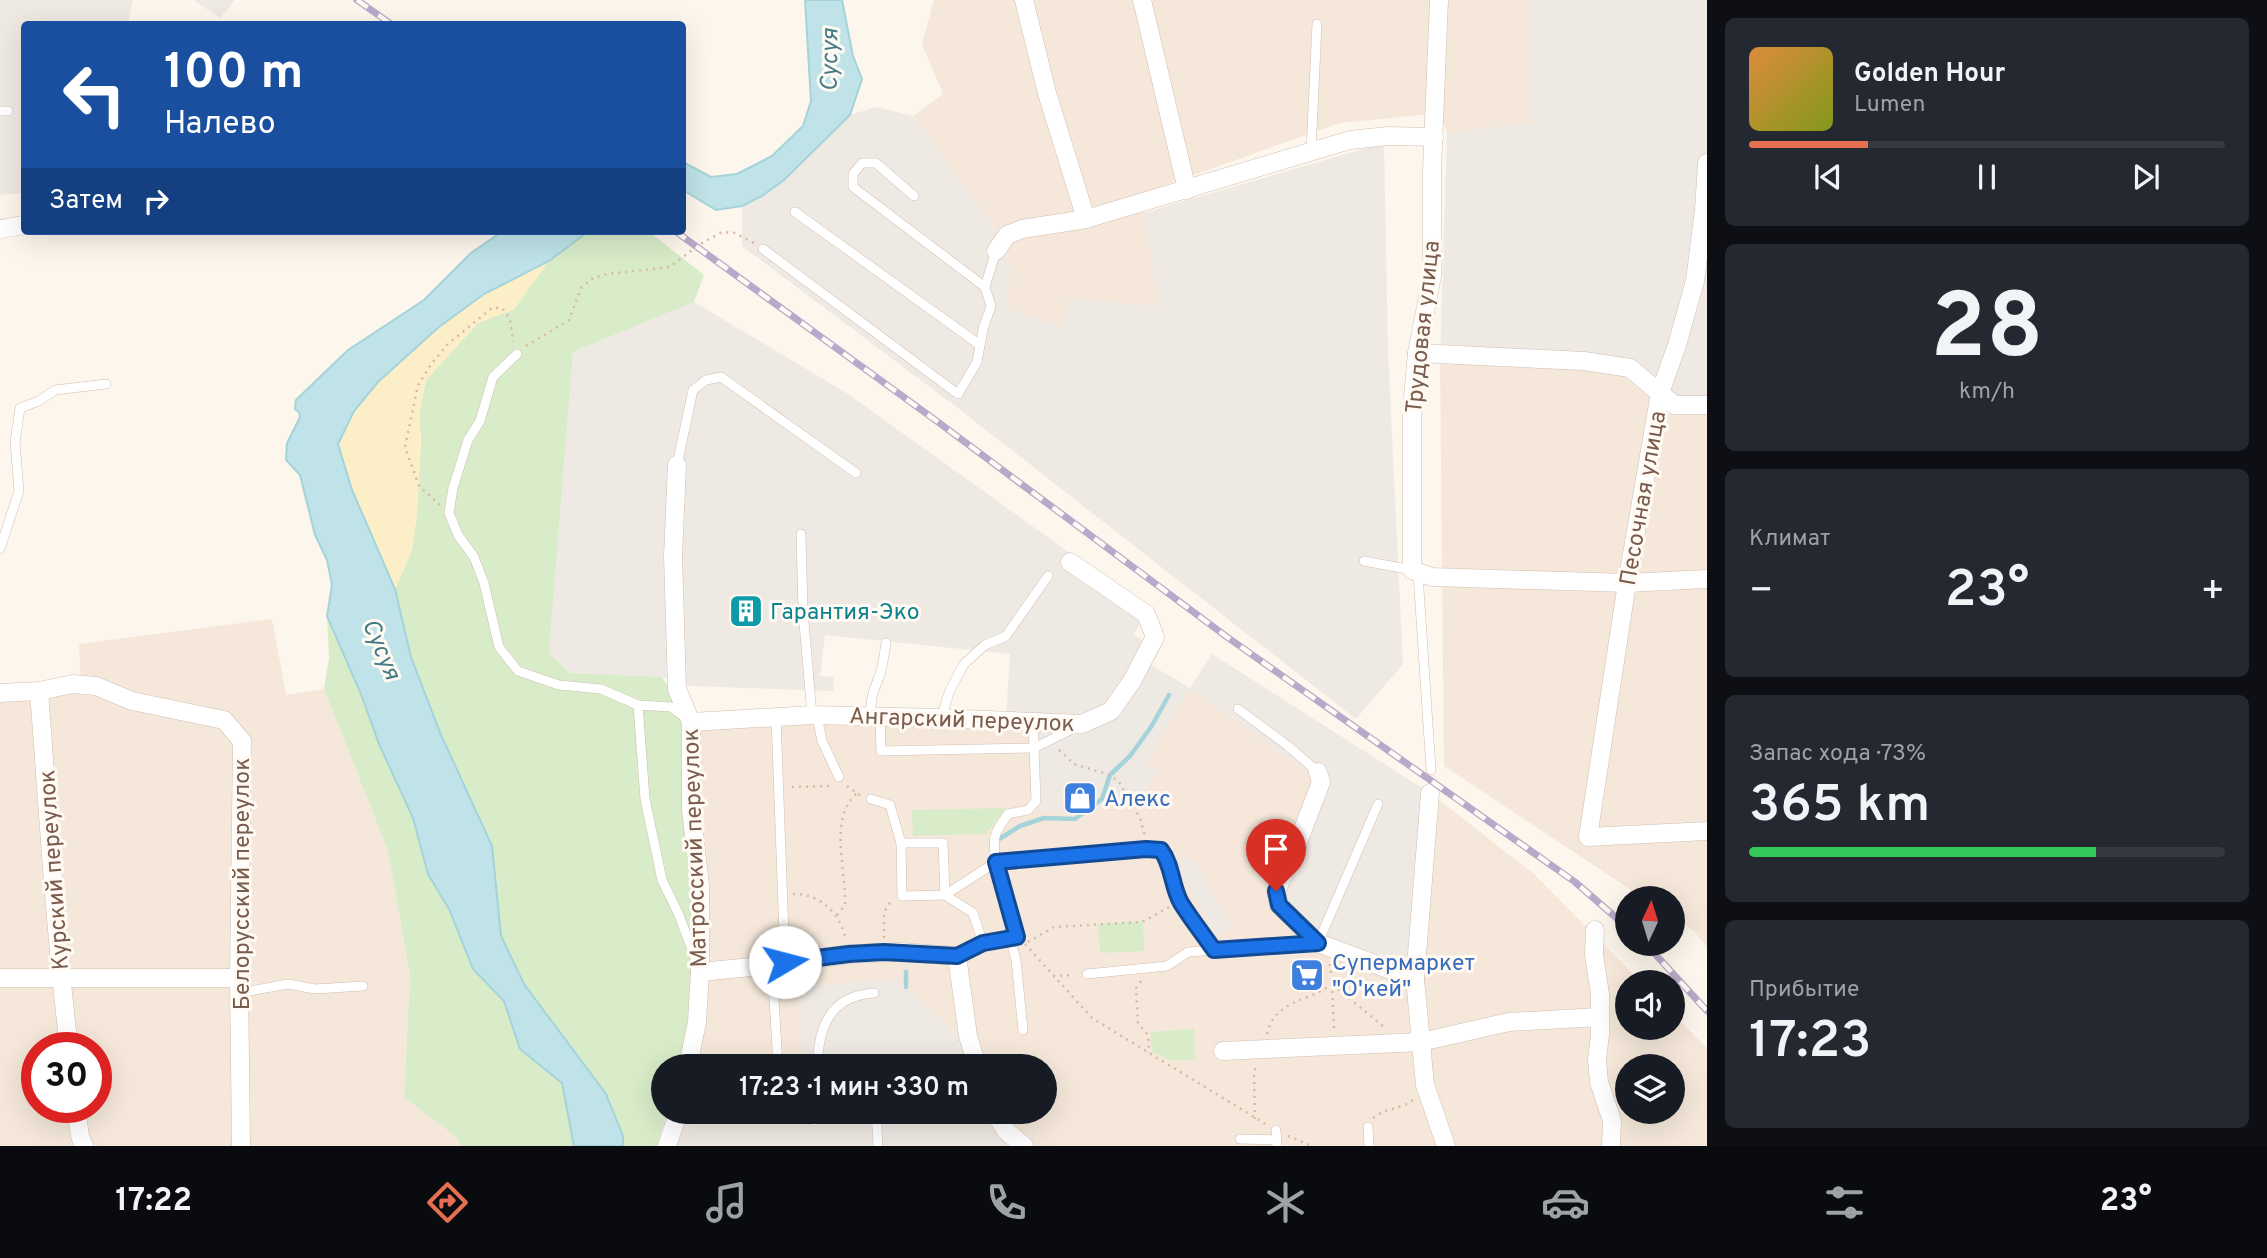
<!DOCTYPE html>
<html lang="ru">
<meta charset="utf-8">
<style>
:root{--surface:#171b24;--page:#242831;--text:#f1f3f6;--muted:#9ea1a6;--line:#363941;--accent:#e76f51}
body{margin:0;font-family:Overpass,sans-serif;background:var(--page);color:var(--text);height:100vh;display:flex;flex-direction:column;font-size:26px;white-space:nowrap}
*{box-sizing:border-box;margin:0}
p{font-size:23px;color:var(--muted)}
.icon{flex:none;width:38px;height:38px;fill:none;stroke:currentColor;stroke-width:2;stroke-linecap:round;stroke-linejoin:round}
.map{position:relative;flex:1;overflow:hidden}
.sheet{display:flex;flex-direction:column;gap:18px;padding:18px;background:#0d0f14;width:560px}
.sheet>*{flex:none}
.banner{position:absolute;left:21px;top:21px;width:665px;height:214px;border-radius:7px;box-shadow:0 7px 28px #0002;background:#1a4fa0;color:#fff;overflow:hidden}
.needle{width:46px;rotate:4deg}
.tools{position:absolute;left:1615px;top:886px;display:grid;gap:14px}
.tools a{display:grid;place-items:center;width:70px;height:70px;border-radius:50%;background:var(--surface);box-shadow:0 7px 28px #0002;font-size:35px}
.speed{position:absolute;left:21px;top:1032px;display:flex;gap:14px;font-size:35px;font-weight:700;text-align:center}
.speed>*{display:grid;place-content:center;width:91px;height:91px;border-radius:50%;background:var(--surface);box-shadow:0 7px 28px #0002;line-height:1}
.speed .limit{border:10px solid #d22;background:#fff;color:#111}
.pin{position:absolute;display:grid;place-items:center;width:60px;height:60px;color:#fff;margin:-72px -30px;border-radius:50% 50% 50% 0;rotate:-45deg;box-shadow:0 0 7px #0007}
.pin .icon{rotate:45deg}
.me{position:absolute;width:77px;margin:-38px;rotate:82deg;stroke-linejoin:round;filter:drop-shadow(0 0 5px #0008)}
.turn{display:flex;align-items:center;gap:24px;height:147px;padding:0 28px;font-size:32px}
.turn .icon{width:91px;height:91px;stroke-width:2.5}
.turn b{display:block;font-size:49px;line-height:60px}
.then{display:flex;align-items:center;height:66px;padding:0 28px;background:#0003;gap:14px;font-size:26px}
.big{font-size:52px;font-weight:600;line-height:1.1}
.sheet .tile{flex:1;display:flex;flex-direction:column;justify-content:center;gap:10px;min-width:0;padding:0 24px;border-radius:10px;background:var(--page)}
.sheet .dial{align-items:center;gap:0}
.dial b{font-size:91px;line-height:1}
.song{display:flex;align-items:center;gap:21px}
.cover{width:84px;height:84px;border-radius:10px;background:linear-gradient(135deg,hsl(30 70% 55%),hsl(70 70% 35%))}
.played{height:7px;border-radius:4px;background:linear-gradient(90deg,var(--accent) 25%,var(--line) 25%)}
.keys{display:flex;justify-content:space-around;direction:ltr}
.heat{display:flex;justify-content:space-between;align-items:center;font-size:38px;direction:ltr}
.charge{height:10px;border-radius:5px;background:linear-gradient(90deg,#34c759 73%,var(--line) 0)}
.trip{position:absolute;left:651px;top:1054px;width:406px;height:70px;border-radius:35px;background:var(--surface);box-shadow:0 7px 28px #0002;font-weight:600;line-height:70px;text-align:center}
.tab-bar{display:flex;height:112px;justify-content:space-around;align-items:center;background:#090b0e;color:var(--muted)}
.tab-bar .icon{width:49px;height:49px}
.tab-bar .selected{color:var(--accent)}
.tab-bar b{font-size:32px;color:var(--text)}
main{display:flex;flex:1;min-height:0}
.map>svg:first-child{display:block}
.residential{fill:#f5e8da;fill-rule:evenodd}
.industrial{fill:#efe9e4}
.green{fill:#d8ecc9}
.sand{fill:#fcefc7}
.water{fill:#bfe3e8;stroke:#a5d3da;stroke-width:2}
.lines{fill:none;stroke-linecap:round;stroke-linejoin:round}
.stream{stroke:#a5d3da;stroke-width:4.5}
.service-casing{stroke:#d1beb0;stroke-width:10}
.minor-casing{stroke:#d1beb0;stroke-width:19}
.path{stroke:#d9b8a5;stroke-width:2.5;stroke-dasharray:2 5;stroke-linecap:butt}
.service{stroke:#fff;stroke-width:9}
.minor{stroke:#fff;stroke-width:18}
.rail-casing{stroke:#b9a8c9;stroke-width:7}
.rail{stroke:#fffaf3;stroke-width:4.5;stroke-dasharray:13;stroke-linecap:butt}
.route-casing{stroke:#114b97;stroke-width:18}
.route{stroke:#1a73e8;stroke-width:12}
.labels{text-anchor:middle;stroke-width:6;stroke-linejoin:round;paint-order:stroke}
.street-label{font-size:23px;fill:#7a5c4d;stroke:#fffaf3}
.culture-label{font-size:23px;fill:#0d838f;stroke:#fffaf3;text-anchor:start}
.shop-label{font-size:23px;fill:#366cbe;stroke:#fffaf3;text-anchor:start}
.water-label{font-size:24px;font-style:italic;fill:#437c86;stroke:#fffaf3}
</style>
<main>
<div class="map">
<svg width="1707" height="1146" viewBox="0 0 1707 1146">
<rect width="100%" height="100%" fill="#fdf6ec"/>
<g class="residential">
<path d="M 934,0 L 1527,0 L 1530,123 L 1447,133 L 1441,113 L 1340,123 L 1140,194 L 1160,308 L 1069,299 L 1063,328 L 1007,308 L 1011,267 L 996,230 L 913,116 L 943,94 L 922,44 Z"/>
<path d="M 1440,361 L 1580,367 L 1628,373 L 1707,413 L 1707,948 L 1695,932 L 1673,917 L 1673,898 L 1643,898 L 1444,766 Z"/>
<path d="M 272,619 L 286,695 L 324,689 L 388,851 L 410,976 L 404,1097 L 456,1137 L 461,1146 L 0,1146 L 0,698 L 81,688 L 79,644 ZM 37,1048 L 96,1048 L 96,1108 L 37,1108 Z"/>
<path d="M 1190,688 L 1321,782 L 1430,793 L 1534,874 L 1641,982 L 1628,982 L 1628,1027 L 1673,1027 L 1673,1014 L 1707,1048 L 1707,1146 L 989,1146 L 979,1111 L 1045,1111 L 1045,1066 L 967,1066 L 956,1034 L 801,987 L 801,1066 L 682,1066 L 691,722 L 1033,721 L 1041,811 L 1099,806 L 1145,765 ZM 1628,1066 L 1673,1066 L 1673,1111 L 1628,1111 Z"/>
<path d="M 667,1111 L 801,1111 L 801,1121 L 692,1118 L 666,1115 Z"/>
</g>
<g class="industrial">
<path d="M 0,0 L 133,0 L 128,24 L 24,24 L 24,193 L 0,195 Z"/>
<path d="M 194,0 L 235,0 L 220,18 Z"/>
<path d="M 1527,0 L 1707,0 L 1707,413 L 1628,373 L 1580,367 L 1440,361 L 1447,133 L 1530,123 Z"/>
<path d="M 876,107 L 913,116 L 996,230 L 1011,267 L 1007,308 L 1062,327 L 1069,298 L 1160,307 L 1143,213 L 1384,143 L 1388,351 L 1403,664 L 1356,719 L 959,409 L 742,246 L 742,206 L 762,196 L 784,180 L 850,115 Z"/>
<path d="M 694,302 L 848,394 L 1134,599 L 1141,621 L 1134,635 L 1160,651 L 1151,665 L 1190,688 L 1212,654 L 1430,793 L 1415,979 L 1329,949 L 1279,905 L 1321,782 L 1190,689 L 1145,764 L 1159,772 L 1140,798 L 1099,806 L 1041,811 L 1034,722 L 1006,720 L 1010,654 L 825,635 L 820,676 L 834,677 L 833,691 L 690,686 L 662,677 L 570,673 L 549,653 L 573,352 Z"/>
<path d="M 1192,857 L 1232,926 L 1217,935 L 1182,875 L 1175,876 L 1172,861 Z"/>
<path d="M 897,979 L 956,1034 L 967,1066 L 801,1066 L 801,987 Z"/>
<path d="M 801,1111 L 979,1111 L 980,1116 L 991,1112 L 1000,1139 L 1011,1146 L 657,1146 L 666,1115 L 801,1121 Z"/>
</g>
<g class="green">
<path d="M 589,231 L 648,231 L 704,275 L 694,302 L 573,352 L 549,653 L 570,673 L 662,677 L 691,722 L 700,972 L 682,1066 L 663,1066 L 663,1111 L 667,1111 L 657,1146 L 623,1146 L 623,1136 L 606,1094 L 524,984 L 501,936 L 492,846 L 441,735 L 411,657 L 395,589 L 412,550 L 417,512 L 421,440 L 419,414 L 426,380 L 478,323 L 514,309 L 549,261 Z"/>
<path d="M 327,616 L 361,694 L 379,744 L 413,818 L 428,874 L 449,909 L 473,969 L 504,1001 L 520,1049 L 562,1083 L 574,1146 L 461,1146 L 456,1137 L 404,1097 L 410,976 L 388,851 L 324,689 L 329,658 Z"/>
<path d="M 1006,808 L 986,834 L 913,836 L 912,810 Z"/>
<path d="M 1143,921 L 1144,951 L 1100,953 L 1098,924 Z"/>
<path d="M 1194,1029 L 1195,1059 L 1171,1061 L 1152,1051 L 1150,1032 Z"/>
</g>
<path class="sand" d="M 549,261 L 514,309 L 478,323 L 426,380 L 419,414 L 421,440 L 417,512 L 412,550 L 395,589 L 351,490 L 338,444 L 354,411 L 378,382 L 439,327 L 484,294 Z"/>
<g class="water">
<path d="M 805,0 L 842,0 L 853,56 L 862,79 L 850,115 L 784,180 L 762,196 L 742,206 L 716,210 L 683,190 L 683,162 L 711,177 L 737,174 L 772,156 L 803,126 L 811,101 Z"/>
<path d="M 503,231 L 589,231 L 549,261 L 484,294 L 439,327 L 378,382 L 354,411 L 338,444 L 352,490 L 395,589 L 411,657 L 441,735 L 492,846 L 501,936 L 524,984 L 606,1094 L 623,1136 L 623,1146 L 574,1146 L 562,1083 L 520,1049 L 504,1001 L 473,969 L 449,909 L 428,874 L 413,818 L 379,744 L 361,694 L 327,616 L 332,585 L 327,560 L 315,535 L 300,475 L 286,460 L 287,443 L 300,417 L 299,412 L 295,409 L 296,400 L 348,350 L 424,300 L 471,253 Z"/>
</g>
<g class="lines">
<g class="stream">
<path d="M 996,841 L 1020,826 L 1044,818 L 1075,819 L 1102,799 L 1110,775 L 1130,756 L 1151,727 L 1169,695"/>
<path d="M 906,987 L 906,972"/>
</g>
<g class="service-casing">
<g id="service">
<path d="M 0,111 L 8,111"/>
<path d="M 1311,152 L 1317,24"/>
<path d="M 914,196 L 876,163 L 862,163 L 853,174 L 853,187 L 985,287"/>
<path d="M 795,212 L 980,345"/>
<path d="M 763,249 L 958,394 L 977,362 L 983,329 L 991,306 L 985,287 L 996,251"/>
<path d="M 517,354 L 493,377 L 480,421 L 468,440 L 453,488 L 449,513 L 458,535 L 474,557 L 484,583 L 499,647 L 518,671 L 559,685 L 601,689 L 638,705"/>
<path d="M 677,465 L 693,390 L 706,380 L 721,377 L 856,473"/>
<path d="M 801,534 L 803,611 L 812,715"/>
<path d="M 0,549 L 19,491 L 15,442 L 20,408 L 39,401 L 55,390 L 106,384"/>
<path d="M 1364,561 L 1412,570"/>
<path d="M 1418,574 L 1431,770"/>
<path d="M 1238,709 L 1288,746 L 1318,772"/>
<path d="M 817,716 L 822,741 L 839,777"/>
<path d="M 871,716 C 870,699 873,692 879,677 C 883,667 884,655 886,643"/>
<path d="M 880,716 L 881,751 L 1034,748 L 1074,728"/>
<path d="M 776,717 L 785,962"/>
<path d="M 941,718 L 950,690 L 964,664 L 985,645 L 1006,636 L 1048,576"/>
<path d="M 687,719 L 671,707 L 638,705 L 645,799 L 662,880 L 679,915 L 695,958"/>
<path d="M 871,799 L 890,805 L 901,843 L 902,896 L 945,895 L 996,862 C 992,837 994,833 1008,814 L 1028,810 L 1036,801 L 1033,721"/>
<path d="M 901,843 L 943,843 L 945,895 L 973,913 L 983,943"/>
<path d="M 1010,938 L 1016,960 L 1023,1030"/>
<path d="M 957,956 L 983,943 L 1017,937 L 996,862 L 1146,849 L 1161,850 C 1173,866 1171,885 1181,903 C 1191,919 1203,934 1214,950"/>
<path d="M 772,965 L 778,1066"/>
<path d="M 1087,974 L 1167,966 L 1188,952 L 1318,943 L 1378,804"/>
<path d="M 239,993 L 288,984 L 315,989 L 363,986"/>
<path d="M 817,1066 C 819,1026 830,996 874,993"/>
<path d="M 774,1111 L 781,1111"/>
<path d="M 876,1111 L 878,1146"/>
<path d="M 814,1121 L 814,1111"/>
<path d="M 1368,1127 L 1369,1146"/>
<path d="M 1276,1130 L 1277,1146"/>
<path d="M 1240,1139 L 1277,1140"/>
</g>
</g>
<g class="minor-casing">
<g id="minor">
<path d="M 1024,0 L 1047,93 L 1086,219"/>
<path d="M 1142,0 L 1187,190"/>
<path d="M 1439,0 L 1432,170 L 1432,276 L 1417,353 L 1412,408 L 1412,570 L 1432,577 L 1627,583 L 1707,579"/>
<path d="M 1707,163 L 1704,210 L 1695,281 L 1677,345 L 1660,393 L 1627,583 L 1588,837 L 1707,831"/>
<path d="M 0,229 L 24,225"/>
<path d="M 996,251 L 1007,235 L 1022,229 L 1086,219 L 1350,140 L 1388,136 L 1434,137"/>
<path d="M 1417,353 L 1584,361 L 1630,368 L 1674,405 L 1707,405"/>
<path d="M 677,465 L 673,556 L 677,689 L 691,722 L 691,810 L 700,885 L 700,972 L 697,1022 L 688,1066"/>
<path d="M 39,691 C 48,810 55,930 69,1048"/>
<path d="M 0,693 L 39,691 L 73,684 L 96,686 L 132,701 L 224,720 L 242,741 L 239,978 L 241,1146"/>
<path d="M 691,722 L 812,715 L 941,718 L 1082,724 L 1111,711 L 1132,681 L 1155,637 L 1146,614 L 1070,562"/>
<path d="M 1318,772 L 1321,782 L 1295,850 L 1276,891 L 1279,905 L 1318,943 L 1415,979"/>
<path d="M 1430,793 L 1415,979 L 1425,1085 L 1446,1146"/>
<path d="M 1595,930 L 1594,955 L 1600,994 L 1600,1035 L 1597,1059 L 1599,1082 L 1612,1121 L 1611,1146"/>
<path d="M 700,972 L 772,965 L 849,954 L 900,952 L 957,956 L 968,1036 L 977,1066"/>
<path d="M 0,978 L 239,978"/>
<path d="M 1223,1051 L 1421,1042 L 1509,1022 L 1599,1017"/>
<path d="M 76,1108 L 80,1136 L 84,1146"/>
<path d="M 994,1111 L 1006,1131 L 1024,1146"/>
<path d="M 667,1146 L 679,1111"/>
</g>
</g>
<g class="path">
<path d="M 526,346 L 569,320 L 581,288 L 593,278 L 607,274 L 670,267 L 697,246 L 722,232 L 735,233 L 754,243"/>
<path d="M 440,505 L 419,486 L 405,447 L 418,385 L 432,363 L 448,344 L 492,308 L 502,308 L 510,319 L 513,342"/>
<path d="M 1059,750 L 1074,764 L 1110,775 L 1119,782 L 1140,818 L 1145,836"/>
<path d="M 847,786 L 861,796"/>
<path d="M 792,787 L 830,786"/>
<path d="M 793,894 C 820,893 841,914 846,940"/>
<path d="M 837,915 L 845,905 C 847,872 828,820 856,794"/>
<path d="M 884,938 L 884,912 L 891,901"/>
<path d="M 1028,942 L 1054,927 L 1142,922 L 1171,906"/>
<path d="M 1025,944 L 1092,1018 L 1267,1125"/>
<path d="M 1330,964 L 1332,984 L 1384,1027"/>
<path d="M 1053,976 L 1074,975"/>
<path d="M 1141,981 L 1136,988 L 1138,1023 L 1148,1035 L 1149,1053"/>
<path d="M 1332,984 L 1334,1029"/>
<path d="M 1267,1034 C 1275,999 1308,1003 1332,984"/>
<path d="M 1373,1118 C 1387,1107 1400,1110 1413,1100"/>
<path d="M 1255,1119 L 1254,1072 L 1256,1067"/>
<path d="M 1288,1136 L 1312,1146"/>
</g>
<use href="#service" class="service"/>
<use href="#minor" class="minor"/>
<g class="rail-casing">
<g id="rail">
<path d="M 357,0 L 391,24"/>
<path d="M 675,231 L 938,422 L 1227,637 L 1575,882 L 1628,928"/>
<path d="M 1645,943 L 1707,1011"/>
</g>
</g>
<use href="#rail" class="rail"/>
</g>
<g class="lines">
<g class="route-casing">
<path id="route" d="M 785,962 L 849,954 L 884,952 L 957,956 L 983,943 L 1017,937 L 996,862 L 1146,849 L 1161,850 C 1173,866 1171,885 1181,903 C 1191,919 1203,934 1214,950 L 1318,943 L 1279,905 L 1276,891"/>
</g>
<use href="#route" class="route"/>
</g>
<defs>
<g id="building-square" transform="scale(1.75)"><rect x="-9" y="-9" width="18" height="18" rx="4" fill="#0f9aa8" stroke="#fffaf3"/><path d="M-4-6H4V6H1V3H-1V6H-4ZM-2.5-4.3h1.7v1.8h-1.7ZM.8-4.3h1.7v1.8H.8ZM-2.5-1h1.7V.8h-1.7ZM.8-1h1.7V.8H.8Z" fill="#fff"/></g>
<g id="shop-square" transform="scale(1.75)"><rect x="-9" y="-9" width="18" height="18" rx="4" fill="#3f7fe0" stroke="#fffaf3"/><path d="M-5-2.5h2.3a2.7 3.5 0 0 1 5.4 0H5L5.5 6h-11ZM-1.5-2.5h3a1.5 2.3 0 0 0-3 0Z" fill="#fff"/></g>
<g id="supermarket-square" transform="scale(1.75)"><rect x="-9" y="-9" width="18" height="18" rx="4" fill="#3f7fe0" stroke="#fffaf3"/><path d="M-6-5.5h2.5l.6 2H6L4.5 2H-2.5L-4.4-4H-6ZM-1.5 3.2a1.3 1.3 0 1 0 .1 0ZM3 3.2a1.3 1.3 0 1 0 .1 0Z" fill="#fff"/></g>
</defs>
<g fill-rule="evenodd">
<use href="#building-square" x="746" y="611"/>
<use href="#shop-square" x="1080" y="798"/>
<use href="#supermarket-square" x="1307" y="975"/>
</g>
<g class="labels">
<g class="street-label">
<text transform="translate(1422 327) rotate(-84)" y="8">Трудовая улица</text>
<text transform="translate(1642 498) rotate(-80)" y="8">Песочная улица</text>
<text transform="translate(962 719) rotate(2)" y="8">Ангарский переулок</text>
<text transform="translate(694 848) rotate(-92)" y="8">Матросский переулок</text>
<text transform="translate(53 870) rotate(-94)" y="8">Курский переулок</text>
<text transform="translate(241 884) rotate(-90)" y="8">Белорусский переулок</text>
</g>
<g class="culture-label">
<text x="770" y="619">Гарантия-Эко</text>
</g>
<g class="shop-label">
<text x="1104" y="806">Алекс</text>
<text x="1332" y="970">Супермаркет<tspan x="1332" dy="26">"О'кей"</tspan></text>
</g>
<g class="water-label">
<text transform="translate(829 60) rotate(-89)" y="8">Сусуя</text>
<text transform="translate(382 649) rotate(67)" y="8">Сусуя</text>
</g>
</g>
</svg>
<div class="tools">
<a><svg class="needle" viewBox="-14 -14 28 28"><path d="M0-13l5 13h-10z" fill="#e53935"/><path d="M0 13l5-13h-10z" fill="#9ea1a6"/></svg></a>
<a><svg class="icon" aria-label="sound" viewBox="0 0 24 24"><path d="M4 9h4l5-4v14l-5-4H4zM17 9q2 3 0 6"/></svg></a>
<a><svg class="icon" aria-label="layers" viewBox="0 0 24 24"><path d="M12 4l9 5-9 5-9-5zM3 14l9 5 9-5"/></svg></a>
</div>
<div class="speed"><div class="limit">30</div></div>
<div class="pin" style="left:1276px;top:891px;background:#d93025"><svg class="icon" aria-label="arrive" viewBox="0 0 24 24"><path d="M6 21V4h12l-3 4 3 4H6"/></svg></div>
<svg class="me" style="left:785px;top:962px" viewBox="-20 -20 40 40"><circle r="19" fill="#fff"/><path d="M0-13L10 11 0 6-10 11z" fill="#1a73e8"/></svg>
<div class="trip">17:23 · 1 мин · 330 m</div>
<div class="banner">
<div class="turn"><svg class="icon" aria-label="left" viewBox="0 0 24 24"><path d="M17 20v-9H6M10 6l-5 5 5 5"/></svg><div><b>100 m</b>Налево</div></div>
<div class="then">Затем<svg class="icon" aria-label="right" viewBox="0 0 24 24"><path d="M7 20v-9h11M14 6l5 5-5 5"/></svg></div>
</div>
</div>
<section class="sheet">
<div class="tile">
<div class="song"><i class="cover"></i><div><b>Golden Hour</b><p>Lumen</p></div></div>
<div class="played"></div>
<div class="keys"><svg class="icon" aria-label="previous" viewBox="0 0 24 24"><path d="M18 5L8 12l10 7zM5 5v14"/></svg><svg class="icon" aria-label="pause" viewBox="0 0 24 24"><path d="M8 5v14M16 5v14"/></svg><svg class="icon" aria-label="next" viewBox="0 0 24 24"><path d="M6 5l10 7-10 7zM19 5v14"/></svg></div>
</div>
<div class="tile dial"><b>28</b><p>km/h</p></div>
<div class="tile"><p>Климат</p>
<div class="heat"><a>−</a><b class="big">23°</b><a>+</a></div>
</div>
<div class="tile"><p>Запас хода · 73%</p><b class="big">365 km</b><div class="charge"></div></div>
<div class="tile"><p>Прибытие</p><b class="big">17:23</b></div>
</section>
</main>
<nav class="tab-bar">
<b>17:22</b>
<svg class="icon selected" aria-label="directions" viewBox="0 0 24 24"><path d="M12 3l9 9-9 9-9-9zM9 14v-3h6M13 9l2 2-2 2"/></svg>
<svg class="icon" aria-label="music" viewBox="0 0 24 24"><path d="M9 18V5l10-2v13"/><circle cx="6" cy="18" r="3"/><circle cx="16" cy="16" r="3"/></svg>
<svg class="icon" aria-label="phone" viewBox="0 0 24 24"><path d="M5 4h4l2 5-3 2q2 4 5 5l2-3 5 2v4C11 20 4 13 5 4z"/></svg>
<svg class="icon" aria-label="climate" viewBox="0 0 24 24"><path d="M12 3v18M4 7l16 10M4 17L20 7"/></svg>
<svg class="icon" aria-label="car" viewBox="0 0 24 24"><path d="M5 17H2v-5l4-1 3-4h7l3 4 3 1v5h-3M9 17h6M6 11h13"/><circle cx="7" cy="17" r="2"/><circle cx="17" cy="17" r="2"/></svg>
<svg class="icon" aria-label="filters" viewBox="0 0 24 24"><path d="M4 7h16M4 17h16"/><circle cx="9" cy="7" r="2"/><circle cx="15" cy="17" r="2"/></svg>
<b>23°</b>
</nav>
